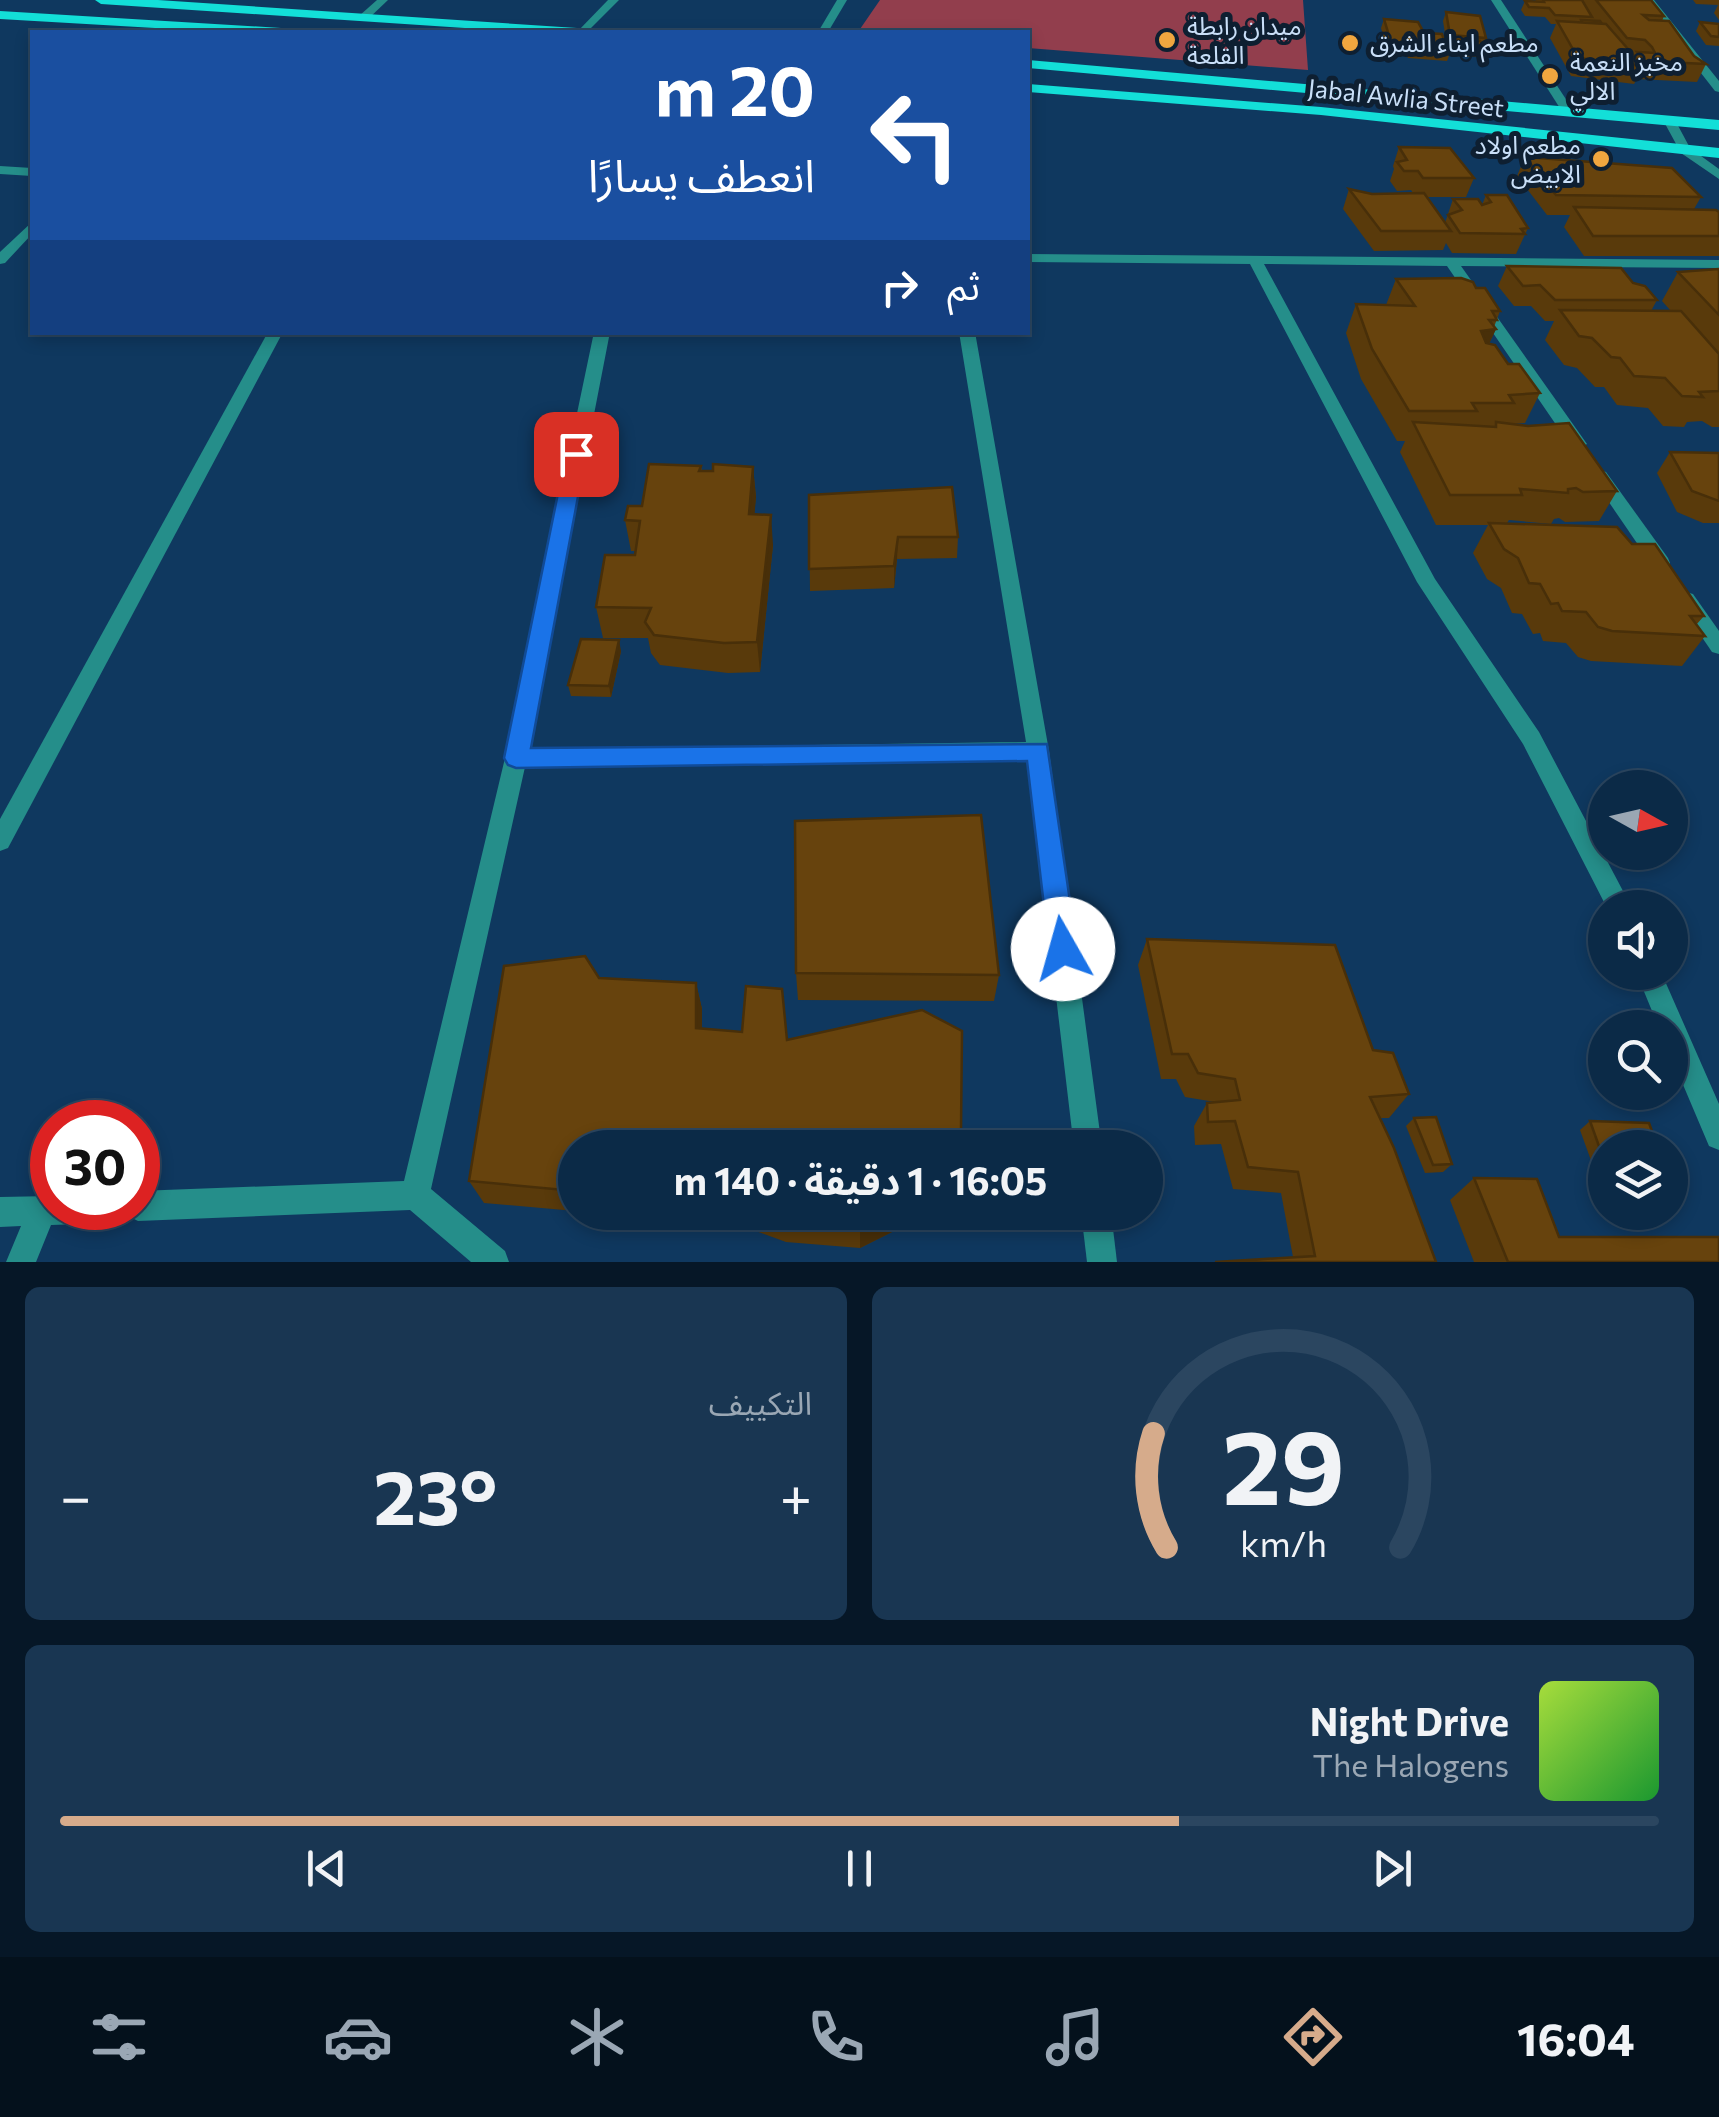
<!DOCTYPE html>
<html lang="ar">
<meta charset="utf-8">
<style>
:root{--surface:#0b2a47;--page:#193652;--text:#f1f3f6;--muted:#9aa7b4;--line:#2b4660;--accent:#d6ab8b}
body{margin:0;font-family:Commissioner,"Noto Sans Arabic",sans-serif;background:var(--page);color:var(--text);direction:rtl;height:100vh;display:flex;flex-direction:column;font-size:38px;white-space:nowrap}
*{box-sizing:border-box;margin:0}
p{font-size:32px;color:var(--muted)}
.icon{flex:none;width:55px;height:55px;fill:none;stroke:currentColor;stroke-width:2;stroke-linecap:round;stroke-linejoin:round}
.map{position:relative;height:1262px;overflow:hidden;direction:ltr}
.sheet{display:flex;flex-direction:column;gap:25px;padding:25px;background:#061727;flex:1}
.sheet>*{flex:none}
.guide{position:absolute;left:30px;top:30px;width:1000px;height:305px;border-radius:0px;box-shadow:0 5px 15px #0003,0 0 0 2px var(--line);direction:rtl;background:#1a4fa0;color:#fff;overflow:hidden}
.needle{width:65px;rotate:98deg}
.controls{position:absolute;left:1588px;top:770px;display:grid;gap:20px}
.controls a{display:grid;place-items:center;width:100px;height:100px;border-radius:50%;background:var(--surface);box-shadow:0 5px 15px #0003,0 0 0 2px var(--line);font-size:50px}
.speed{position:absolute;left:30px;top:1100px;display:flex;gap:20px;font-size:50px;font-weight:700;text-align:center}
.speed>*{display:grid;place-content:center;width:130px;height:130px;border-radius:50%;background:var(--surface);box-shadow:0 5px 15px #0003,0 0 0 2px var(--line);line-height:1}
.speed .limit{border:15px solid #d22;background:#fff;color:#111}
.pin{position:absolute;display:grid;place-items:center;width:85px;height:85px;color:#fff;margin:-42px;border-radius:20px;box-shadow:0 5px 15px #0006}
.me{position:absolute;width:110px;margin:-55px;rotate:353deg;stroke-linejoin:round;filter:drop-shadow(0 0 8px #0008)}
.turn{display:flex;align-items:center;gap:35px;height:210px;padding:0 50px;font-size:45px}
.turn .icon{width:130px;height:130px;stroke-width:2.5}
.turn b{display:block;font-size:70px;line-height:85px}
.then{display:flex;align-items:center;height:95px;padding:0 50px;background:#0003;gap:20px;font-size:38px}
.big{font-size:75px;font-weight:700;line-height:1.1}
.sheet .tile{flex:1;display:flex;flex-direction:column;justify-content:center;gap:15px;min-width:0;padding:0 35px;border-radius:15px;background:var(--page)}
.sheet .dial{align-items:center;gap:0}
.dial svg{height:260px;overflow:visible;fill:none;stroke:var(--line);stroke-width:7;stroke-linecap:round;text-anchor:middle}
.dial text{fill:var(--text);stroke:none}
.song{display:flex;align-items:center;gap:30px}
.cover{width:120px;height:120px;border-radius:15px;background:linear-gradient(135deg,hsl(80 70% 55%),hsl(130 70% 35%))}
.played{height:10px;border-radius:5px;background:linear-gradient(90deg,var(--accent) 70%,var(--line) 70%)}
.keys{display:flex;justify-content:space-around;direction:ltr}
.heat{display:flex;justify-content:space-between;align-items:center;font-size:55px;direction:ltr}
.sheet .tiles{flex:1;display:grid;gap:25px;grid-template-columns:1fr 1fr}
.tile:last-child{grid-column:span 2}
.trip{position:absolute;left:558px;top:1130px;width:605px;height:100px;border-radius:50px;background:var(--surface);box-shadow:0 5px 15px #0003,0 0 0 2px var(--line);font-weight:700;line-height:100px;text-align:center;direction:rtl}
.tab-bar{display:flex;height:160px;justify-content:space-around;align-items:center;background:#04111c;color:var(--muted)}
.tab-bar .icon{width:70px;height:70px}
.tab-bar .selected{color:var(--accent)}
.tab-bar b{font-size:45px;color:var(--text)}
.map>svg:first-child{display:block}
.green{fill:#923e4d}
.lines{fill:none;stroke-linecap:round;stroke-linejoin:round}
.minor{fill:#258e8a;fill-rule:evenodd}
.tertiary{fill:#258e8a;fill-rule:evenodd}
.primary{fill:#13dfd8;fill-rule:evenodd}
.wall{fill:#593a0b}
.shaded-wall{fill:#482f09}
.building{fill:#67430d;stroke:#482f09;stroke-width:2.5}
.route{fill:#1a73e8;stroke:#114b97;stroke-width:2.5}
.poi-dot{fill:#f0a63f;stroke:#0e1f31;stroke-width:4}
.labels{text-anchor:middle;stroke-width:10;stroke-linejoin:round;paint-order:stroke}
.far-poi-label{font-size:25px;fill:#c9dff8;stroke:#0e1f31;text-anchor:start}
.far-street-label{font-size:25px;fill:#c9dff8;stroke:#0e1f31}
</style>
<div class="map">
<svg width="1719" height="1262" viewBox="0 0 1719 1262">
<rect width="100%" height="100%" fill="#0f385f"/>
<path class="green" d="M 880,0 L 1303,0 L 1308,70 L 1028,48 L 1028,32 L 858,32 Z"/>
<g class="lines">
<g class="minor">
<path d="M 377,0 L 388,0 L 367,20 L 359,20 L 359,16 Z"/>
<path d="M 608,0 L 619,0 L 587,32 L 577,32 Z"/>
<path d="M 837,0 L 847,0 L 828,32 L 818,32 Z"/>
<path d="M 1491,0 L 1501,0 L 1573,110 L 1571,113 L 1563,113 Z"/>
<path d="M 1644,0 L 1654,0 L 1719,81 L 1719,92 L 1715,91 Z"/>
<path d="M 0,166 L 32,168 L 32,176 L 0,174 Z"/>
<path d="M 32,222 L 32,234 L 5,263 L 0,264 L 0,252 Z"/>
<path d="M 1028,254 L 1719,260 L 1719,268 L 1461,266 L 1587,444 L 1578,449 L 1572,448 L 1447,266 L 1264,264 L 1435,579 L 1539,732 L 1632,908 L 1607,908 L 1523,744 L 1417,582 L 1250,264 L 1028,262 Z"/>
<path d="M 268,332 L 283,332 L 8,848 L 0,851 L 0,819 Z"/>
<path d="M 594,332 L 610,332 L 529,749 L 1026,742 L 959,332 L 975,332 L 1049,751 L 1102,1148 L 1074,1148 L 1028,760 L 525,767 L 431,1189 L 505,1251 L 509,1262 L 471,1262 L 410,1210 L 138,1221 L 128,1216 L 126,1212 L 123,1218 L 113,1223 L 51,1225 L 36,1262 L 6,1262 L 21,1226 L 0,1227 L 0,1197 L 52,1196 L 52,1208 L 138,1208 L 138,1191 L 404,1181 L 505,758 Z"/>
<path d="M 1600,470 L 1606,472 L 1668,558 L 1670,563 L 1668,568 L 1654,568 L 1591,476 Z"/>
<path d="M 1686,592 L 1693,594 L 1719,631 L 1719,654 L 1712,652 L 1676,599 Z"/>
<path d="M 1636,972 L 1661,972 L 1719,1104 L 1719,1150 L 1709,1146 L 1670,1054 L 1670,1028 L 1659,1028 Z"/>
<path d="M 1081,1212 L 1111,1212 L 1117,1262 L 1087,1262 Z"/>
</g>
<path class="tertiary" d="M 1669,116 L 1675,120 L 1690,148 L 1719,169 L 1719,179 L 1681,153 L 1663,120 Z"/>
<g class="primary">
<path d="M 95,0 L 158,0 L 577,28 L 584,32 L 526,32 L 101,4 Z"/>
<path d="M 0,11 L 281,28 L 288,32 L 224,32 L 0,19 Z"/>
<path d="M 1028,60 L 1719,120 L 1719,130 L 1028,68 Z"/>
<path d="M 1028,84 L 1321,107 L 1719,148 L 1719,158 L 1321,115 L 1028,92 Z"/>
</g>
</g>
<g class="wall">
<path d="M 1535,0 L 1651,0 L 1664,16 L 1662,21 L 1694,56 L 1706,64 L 1697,82 L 1637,79 L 1634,84 L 1571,76 L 1550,38 L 1556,24 L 1551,24 L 1545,17 L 1525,16 L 1521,10 L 1525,1 L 1536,1 Z"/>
<path d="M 1693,0 L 1719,0 L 1719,20 L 1714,13 L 1718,5 L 1696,4 Z"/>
<path d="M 1446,12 L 1486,38 L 1481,57 L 1449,56 L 1447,61 L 1408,58 L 1405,53 L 1388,52 L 1381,28 L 1384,19 L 1446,40 L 1443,21 Z"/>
<path d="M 1700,22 L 1719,24 L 1719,46 L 1706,45 L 1696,31 Z"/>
<path d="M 1399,147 L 1474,178 L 1466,197 L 1427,197 L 1445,223 L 1453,199 L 1482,205 L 1486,195 L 1528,228 L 1516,254 L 1452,253 L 1446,243 L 1443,250 L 1374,251 L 1343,209 L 1349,189 L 1372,194 L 1413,193 L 1411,190 L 1397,191 L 1390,181 L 1394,169 L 1393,166 Z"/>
<path d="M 1525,157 L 1701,197 L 1694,209 L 1719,236 L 1719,256 L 1584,256 L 1564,227 L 1570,215 L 1547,215 L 1517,176 Z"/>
<path d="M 1507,266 L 1633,283 L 1657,300 L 1651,311 L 1671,311 L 1662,301 L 1678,272 L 1719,269 L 1719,427 L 1712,427 L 1702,421 L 1687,422 L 1684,427 L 1663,426 L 1648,408 L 1617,405 L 1604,387 L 1595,387 L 1577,368 L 1564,365 L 1545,340 L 1554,321 L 1545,321 L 1531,306 L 1514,306 L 1498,286 Z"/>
<path d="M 1396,279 L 1476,288 L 1500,311 L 1494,327 L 1496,329 L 1489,344 L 1540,393 L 1525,423 L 1512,424 L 1617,491 L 1599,521 L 1565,522 L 1559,518 L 1554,519 L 1551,524 L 1509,520 L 1507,523 L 1632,544 L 1704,616 L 1696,625 L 1705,636 L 1682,666 L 1591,661 L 1578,657 L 1566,643 L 1543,641 L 1540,633 L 1533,634 L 1522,614 L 1512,613 L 1501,588 L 1487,579 L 1473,553 L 1488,525 L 1436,525 L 1400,452 L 1405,441 L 1397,441 L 1361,379 L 1346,333 L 1356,304 L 1386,305 Z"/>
<path d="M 1670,452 L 1719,453 L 1719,523 L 1703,523 L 1677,512 L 1657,473 Z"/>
<path d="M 701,466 L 702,471 L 753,467 L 756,497 L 754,514 L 773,545 L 760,672 L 728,673 L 660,665 L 651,653 L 648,638 L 603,638 L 596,607 L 635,555 L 635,551 L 631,551 L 625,520 L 642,506 Z"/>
<path d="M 809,495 L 958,537 L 957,558 L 897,559 L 894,588 L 810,591 Z"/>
<path d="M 621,651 L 611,697 L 571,696 L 568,685 Z"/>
<path d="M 1147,939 L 1373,1050 L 1409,1094 L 1389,1118 L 1380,1118 L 1436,1262 L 1293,1257 L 1281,1193 L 1233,1189 L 1221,1144 L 1195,1145 L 1194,1126 L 1207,1103 L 1215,1102 L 1185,1097 L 1176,1079 L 1161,1079 L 1138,965 Z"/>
<path d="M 796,973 L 999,975 L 994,1001 L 798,1000 Z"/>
<path d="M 599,978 L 696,983 L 702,1009 L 702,1028 L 787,1040 L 575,1148 L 575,1211 L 484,1203 L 469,1181 Z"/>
<path d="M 1414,1118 L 1452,1164 L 1443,1172 L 1425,1173 L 1406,1126 Z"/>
<path d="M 1590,1121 L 1605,1148 L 1605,1178 L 1597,1177 L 1580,1130 Z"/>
<path d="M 1474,1178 L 1559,1237 L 1719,1262 L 1474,1262 L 1450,1200 Z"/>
<path d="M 595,1212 L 912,1212 L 900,1228 L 860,1248 L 786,1242 L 739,1225 Z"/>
</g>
<g class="shaded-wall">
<path d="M 1496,329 L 1482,358 L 1481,331 Z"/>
<path d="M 753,467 L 756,497 L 752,544 L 749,514 Z"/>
<path d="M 771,515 L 773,545 L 760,672 L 757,642 Z"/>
<path d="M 898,537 L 897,559 L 894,588 L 894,566 Z"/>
<path d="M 619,640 L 621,651 L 611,697 L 609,686 Z"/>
<path d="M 696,983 L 702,1009 L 702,1053 L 696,1028 Z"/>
<path d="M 961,1130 L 958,1148 L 948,1148 Z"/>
<path d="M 891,1212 L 912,1212 L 900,1228 L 860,1248 L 860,1228 Z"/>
</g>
<g class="building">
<path d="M 1543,0 L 1582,0 L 1592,17 L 1555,15 L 1549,8 L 1529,7 L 1525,1 L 1544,2 Z"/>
<path d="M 1596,0 L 1651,0 L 1664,16 L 1643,15 L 1649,20 L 1669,21 L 1694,56 L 1706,64 L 1645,61 L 1637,52 L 1655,53 L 1652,47 L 1645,40 L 1627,38 Z"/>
<path d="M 1446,12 L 1480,16 L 1486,38 L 1450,35 Z"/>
<path d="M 1384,19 L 1418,22 L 1424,33 L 1442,34 L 1444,40 L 1480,41 L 1484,48 L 1448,46 L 1450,52 L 1411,49 L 1408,44 L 1391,42 Z"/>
<path d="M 1581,20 L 1600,21 L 1602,24 L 1582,23 Z"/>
<path d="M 1557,21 L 1606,24 L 1643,66 L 1578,58 Z"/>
<path d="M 1700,22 L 1719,24 L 1719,37 L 1711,36 Z"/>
<path d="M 1399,147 L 1450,148 L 1474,178 L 1423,178 L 1418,171 L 1404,171 L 1397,162 L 1407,160 Z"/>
<path d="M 1525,157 L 1672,168 L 1701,197 L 1556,195 Z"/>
<path d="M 1349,189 L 1372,194 L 1424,193 L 1451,231 L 1381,231 Z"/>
<path d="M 1486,195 L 1507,195 L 1528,228 L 1521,229 L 1525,234 L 1460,233 L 1448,215 L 1462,210 L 1453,199 L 1478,199 L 1482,205 L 1491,202 Z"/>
<path d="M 1574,207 L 1716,210 L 1719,212 L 1719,236 L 1593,236 Z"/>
<path d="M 1507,266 L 1621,268 L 1633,283 L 1645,286 L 1657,300 L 1555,300 L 1540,285 L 1523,286 Z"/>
<path d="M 1719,269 L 1719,315 L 1678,272 Z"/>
<path d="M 1461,278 L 1473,282 L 1476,288 L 1485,288 L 1500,311 L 1492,311 L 1497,320 L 1489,320 L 1496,329 L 1481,331 L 1486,343 L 1495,345 L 1508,364 L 1519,364 L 1540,393 L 1509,395 L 1514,403 L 1472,403 L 1477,411 L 1409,411 L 1372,349 L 1356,304 L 1415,306 L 1396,279 Z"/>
<path d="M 1560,310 L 1681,311 L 1719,354 L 1719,391 L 1699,392 L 1703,397 L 1682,396 L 1665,378 L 1634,376 L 1620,358 L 1611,357 L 1592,338 L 1579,336 Z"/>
<path d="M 1413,422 L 1496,427 L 1496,422 L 1528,426 L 1569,423 L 1617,491 L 1583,492 L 1576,488 L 1568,489 L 1568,493 L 1520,489 L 1522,495 L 1450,495 Z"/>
<path d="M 1670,452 L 1719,453 L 1719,501 L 1692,491 Z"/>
<path d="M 649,464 L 701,466 L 699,471 L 713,471 L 713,464 L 753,467 L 749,514 L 771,515 L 757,642 L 724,643 L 654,635 L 645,622 L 651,608 L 596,607 L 605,555 L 635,555 L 640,521 L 625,520 L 628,506 L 642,506 Z"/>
<path d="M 952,487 L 958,537 L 898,537 L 894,566 L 809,569 L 809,495 Z"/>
<path d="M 1489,523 L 1617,527 L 1632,544 L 1655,544 L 1704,616 L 1690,616 L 1705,636 L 1612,631 L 1598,627 L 1586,612 L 1562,611 L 1558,603 L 1551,604 L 1540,584 L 1529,583 L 1518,558 L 1504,549 Z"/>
<path d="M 581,639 L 619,640 L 609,686 L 568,685 Z"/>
<path d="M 981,815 L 999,975 L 796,973 L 795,821 Z"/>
<path d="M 1147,939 L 1335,945 L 1373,1050 L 1393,1053 L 1409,1094 L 1370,1097 L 1394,1148 L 1436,1262 L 1215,1262 L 1315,1256 L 1298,1172 L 1248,1167 L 1235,1121 L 1208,1122 L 1207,1103 L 1240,1100 L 1235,1079 L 1198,1073 L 1188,1054 L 1172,1054 Z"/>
<path d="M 585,956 L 599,978 L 696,983 L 696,1028 L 742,1032 L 746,986 L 782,989 L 787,1040 L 922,1010 L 962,1031 L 961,1130 L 948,1148 L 575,1148 L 575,1191 L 469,1181 L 504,966 Z"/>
<path d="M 1436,1117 L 1452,1164 L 1433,1165 L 1414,1118 Z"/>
<path d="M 1590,1121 L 1649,1123 L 1658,1148 L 1605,1148 L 1605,1163 Z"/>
<path d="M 1474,1178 L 1537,1179 L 1559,1237 L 1719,1237 L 1719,1262 L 1508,1262 Z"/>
<path d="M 757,1212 L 891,1212 L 860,1228 L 783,1222 Z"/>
</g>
<path class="route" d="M 576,448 L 586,454 L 531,748 L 1047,744 L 1077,949 L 1073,958 L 1063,962 L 1053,958 L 1049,949 L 1027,761 L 516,768 L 508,765 L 504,758 L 566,454 Z"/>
<g class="poi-dot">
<circle cx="1167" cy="40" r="10"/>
<circle cx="1350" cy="43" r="10"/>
<circle cx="1550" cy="76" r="10"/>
<circle cx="1601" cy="159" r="10"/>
</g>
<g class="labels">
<g class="far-poi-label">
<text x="1187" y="35">ميدان رابطة<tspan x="1187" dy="29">القلعة</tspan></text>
<text x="1370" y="52">مطعم ابناء الشرق</text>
<text x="1570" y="71">مخبز النعمة<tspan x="1570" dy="29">الالي</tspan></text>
<text x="1581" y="154" text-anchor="end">مطعم اولاد<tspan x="1581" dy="29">الابيض</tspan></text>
</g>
<g class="far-street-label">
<text transform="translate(1406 98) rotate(6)" y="9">Jabal Awlia Street</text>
</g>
</g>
</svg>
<div class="controls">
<a><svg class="needle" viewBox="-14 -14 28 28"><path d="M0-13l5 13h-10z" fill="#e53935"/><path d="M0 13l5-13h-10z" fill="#9aa7b4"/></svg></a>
<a><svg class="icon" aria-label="sound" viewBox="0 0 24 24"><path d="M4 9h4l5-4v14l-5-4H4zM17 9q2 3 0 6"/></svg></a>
<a><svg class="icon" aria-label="search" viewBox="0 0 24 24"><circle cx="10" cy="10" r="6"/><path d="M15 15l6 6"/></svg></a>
<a><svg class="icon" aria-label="layers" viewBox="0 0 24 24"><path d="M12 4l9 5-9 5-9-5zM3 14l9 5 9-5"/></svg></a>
</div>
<div class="speed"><div class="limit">30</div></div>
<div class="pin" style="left:576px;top:454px;background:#d93025"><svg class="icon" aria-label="arrive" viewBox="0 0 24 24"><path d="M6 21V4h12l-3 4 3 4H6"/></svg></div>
<svg class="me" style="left:1063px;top:949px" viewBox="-20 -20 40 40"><circle r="19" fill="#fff"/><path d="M0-13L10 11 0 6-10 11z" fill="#1a73e8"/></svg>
<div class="trip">16:05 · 1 دقيقة · 140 m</div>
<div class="guide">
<div class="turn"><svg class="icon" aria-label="left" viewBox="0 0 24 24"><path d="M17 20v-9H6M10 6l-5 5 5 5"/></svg><div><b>20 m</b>انعطف يسارًا</div></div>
<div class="then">ثم<svg class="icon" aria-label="right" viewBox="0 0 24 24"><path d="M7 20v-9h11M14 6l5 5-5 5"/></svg></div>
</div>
</div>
<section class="sheet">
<div class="tiles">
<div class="tile dial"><svg viewBox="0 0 100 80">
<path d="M14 69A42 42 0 1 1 86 69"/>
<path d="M14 69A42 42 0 0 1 10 34" stroke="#d6ab8b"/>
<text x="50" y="56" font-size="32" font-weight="700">29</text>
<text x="50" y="72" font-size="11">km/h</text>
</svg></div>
<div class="tile"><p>التكييف</p>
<div class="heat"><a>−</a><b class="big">23°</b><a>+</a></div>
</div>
<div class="tile">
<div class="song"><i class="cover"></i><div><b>Night Drive</b><p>The Halogens</p></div></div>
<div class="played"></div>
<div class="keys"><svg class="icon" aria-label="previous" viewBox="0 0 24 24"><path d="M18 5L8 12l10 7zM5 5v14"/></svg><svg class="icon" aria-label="pause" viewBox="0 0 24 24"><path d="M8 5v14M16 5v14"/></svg><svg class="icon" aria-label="next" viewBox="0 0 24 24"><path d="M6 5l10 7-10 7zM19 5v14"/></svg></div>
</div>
</div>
</section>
<nav class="tab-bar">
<b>16:04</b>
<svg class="icon selected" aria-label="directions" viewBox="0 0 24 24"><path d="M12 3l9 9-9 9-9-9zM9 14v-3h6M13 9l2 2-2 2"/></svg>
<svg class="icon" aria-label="music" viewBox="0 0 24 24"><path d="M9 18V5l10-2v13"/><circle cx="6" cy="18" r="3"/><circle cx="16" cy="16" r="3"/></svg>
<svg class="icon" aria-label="phone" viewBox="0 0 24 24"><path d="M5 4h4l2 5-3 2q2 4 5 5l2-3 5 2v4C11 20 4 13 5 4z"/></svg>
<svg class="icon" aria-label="climate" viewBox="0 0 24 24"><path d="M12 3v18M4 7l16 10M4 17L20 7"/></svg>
<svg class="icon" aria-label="car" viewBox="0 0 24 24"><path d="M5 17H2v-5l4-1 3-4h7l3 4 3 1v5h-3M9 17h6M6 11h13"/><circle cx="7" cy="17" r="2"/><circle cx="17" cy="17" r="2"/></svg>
<svg class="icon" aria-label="filters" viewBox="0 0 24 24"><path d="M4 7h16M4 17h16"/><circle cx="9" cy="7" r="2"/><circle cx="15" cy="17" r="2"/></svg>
</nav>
